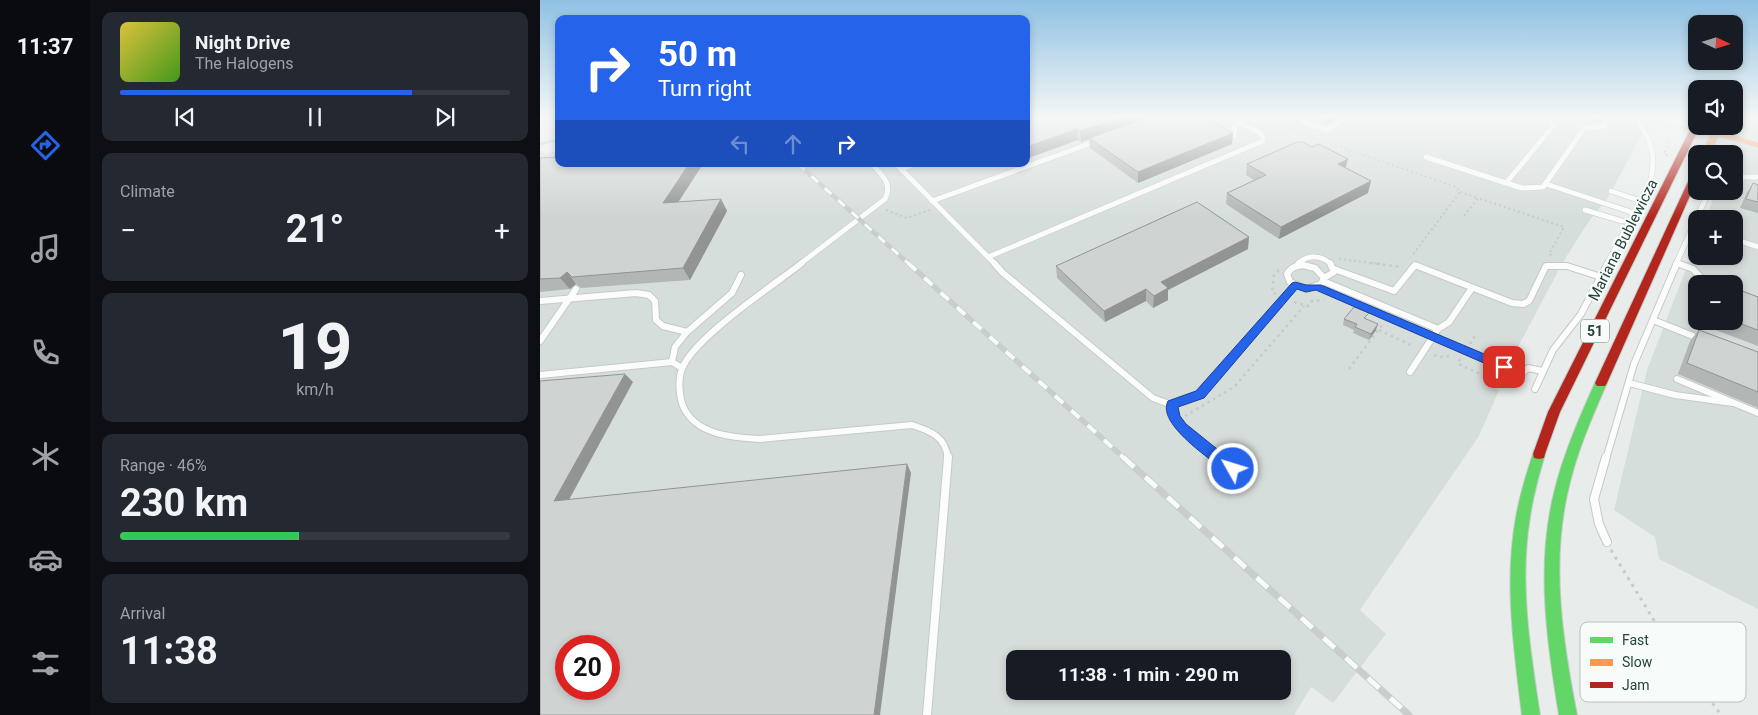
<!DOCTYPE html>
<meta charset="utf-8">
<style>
:root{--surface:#171b24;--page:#242831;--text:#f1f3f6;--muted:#9ea1a6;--line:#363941;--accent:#2563eb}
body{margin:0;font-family:Roboto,sans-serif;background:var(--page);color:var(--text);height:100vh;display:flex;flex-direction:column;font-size:19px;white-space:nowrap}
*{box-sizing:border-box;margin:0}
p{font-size:16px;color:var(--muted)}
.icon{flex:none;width:28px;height:28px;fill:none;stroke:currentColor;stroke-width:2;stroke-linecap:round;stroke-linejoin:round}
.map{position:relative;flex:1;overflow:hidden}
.sheet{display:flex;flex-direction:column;gap:12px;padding:12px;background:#0d0f14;width:450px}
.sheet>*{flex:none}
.guide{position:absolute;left:15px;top:15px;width:475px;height:152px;border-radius:10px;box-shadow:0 2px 8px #0003;background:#2563eb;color:#fff;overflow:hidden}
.needle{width:32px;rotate:94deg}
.tools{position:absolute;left:1148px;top:15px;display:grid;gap:10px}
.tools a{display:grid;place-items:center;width:55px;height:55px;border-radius:10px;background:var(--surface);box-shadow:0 2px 8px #0003;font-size:25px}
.speed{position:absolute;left:15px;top:635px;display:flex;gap:10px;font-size:25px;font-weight:700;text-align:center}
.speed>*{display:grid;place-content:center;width:65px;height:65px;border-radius:50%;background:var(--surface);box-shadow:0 2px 8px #0003;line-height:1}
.speed .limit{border:8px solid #d22;background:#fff;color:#111}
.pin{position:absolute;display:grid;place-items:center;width:42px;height:42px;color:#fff;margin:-21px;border-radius:10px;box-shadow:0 2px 8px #0006}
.me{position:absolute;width:55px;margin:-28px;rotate:309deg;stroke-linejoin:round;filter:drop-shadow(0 0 4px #0008)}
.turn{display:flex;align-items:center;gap:18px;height:105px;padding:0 20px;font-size:22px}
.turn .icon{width:65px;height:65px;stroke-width:2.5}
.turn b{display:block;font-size:35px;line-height:42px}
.lanes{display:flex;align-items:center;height:48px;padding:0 20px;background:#0003;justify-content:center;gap:25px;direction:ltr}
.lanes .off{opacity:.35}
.big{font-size:38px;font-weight:700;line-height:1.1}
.sheet .tile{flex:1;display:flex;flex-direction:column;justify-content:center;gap:8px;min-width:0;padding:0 18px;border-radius:10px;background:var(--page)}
.sheet .dial{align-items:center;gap:0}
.dial b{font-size:65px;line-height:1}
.song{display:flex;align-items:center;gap:15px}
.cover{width:60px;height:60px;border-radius:8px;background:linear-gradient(135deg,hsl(50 70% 55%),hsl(100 70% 35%))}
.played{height:5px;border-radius:2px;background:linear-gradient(90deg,var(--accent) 75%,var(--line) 75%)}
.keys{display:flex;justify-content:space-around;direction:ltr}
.heat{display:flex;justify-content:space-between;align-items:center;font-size:28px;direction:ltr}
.charge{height:8px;border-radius:4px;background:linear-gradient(90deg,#34c759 46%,var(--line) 0)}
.trip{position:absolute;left:466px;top:650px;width:285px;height:50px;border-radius:10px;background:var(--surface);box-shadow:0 2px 8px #0003;font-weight:700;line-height:50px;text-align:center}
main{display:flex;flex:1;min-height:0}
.dock{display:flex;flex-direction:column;width:90px;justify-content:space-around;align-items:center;background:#090b0e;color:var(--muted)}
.dock .icon{width:35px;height:35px}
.dock .active{color:var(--accent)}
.dock b{font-size:22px;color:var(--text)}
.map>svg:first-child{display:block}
.built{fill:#d6dedb;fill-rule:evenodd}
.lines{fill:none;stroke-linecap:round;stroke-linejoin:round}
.stream{stroke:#a9d4db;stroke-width:3}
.lane-far2-casing{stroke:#c5cac8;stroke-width:6}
.lane-far1-casing{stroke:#c5cac8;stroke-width:8}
.lane-casing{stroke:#c5cac8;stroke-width:10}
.fast-casing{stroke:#c3cbc8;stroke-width:2}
.slow-casing{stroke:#c3cbc8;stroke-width:2}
.jam-casing{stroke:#c3cbc8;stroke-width:2}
.path-far2{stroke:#c3ccca;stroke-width:2;stroke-dasharray:2 3;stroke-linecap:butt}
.path-far1{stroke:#c3ccca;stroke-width:2.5;stroke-dasharray:2.5 4;stroke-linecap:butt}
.path{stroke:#c3ccca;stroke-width:3;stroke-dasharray:3 5;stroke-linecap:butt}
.lane-far2{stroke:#fcfcfc;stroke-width:5}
.lane-far1{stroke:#fcfcfc;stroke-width:6}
.lane{stroke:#fcfcfc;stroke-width:8}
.fast{fill:#63d668;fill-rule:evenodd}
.slow{fill:#ff974d;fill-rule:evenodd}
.jam{fill:#b3261e;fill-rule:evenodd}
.rail-far2-casing{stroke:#c9cdcc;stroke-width:4.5}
.rail-far1-casing{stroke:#c9cdcc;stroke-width:5.5}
.rail-casing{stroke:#c9cdcc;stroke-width:7}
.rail-far2{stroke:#f7fbf9;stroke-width:3;stroke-dasharray:9;stroke-linecap:butt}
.rail-far1{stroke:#f7fbf9;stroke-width:4;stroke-dasharray:11;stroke-linecap:butt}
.rail{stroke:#f7fbf9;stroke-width:5;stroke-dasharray:15;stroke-linecap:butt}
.wall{fill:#b2b6b5}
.shaded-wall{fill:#919493}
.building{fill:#cfd4d2;stroke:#919493;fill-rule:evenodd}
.route{fill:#2563eb;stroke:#184099}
.labels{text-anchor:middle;stroke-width:4.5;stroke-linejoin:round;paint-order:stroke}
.shield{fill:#f7fbf9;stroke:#637a73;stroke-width:1}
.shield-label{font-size:14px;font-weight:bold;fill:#24423a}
.street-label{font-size:15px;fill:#24423a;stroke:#f7fbf9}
.key{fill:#f7fbf9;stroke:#b8c4c0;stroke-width:1}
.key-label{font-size:14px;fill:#24423a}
</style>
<main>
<nav class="dock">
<b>11:37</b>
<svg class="icon active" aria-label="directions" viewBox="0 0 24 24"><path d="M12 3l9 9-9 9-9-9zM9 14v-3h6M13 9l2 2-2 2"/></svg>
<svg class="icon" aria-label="music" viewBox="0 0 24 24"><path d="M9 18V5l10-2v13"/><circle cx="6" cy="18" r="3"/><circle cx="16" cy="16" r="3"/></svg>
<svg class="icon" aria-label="phone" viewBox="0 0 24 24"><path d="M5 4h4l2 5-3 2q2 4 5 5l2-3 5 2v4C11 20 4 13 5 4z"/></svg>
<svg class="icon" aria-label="climate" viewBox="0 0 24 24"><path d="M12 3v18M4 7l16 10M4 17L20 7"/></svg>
<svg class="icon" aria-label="car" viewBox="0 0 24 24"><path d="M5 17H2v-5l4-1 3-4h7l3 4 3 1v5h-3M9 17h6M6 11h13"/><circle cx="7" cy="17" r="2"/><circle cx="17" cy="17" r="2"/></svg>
<svg class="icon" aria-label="filters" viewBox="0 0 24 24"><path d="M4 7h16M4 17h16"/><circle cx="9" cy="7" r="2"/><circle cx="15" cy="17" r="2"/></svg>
</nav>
<section class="sheet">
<div class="tile">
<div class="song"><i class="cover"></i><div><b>Night Drive</b><p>The Halogens</p></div></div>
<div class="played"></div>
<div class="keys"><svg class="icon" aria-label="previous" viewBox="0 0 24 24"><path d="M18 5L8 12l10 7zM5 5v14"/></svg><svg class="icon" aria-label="pause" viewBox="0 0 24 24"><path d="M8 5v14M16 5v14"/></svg><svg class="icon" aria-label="next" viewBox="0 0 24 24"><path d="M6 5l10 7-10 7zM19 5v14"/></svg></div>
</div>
<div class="tile"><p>Climate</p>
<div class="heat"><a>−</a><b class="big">21°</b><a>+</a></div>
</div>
<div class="tile dial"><b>19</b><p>km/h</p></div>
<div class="tile"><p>Range · 46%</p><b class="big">230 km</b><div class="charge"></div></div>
<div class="tile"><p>Arrival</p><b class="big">11:38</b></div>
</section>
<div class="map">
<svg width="1218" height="715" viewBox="0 0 1218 715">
<rect width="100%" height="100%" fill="#e8edeb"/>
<g class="built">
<path d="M 486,117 L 1116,117 L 1100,138 L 1067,199 L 1049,221 L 1023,262 L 978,347 L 958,347 L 942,382 L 959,390 L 939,436 L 820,610 L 846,634 L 793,703 L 771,687 L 754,715 L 0,715 L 0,150 L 7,154 L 19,150 L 19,164 L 486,164 ZM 26,646 L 69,646 L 69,689 L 26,689 ZM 475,659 L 742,659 L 742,691 L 475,691 Z"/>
<path d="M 1207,117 L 1218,117 L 1218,609 L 1119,559 L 1115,537 L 1074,510 L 1107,370 L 1156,243 L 1156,256 L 1194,256 L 1194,219 L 1166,219 L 1176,191 L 1194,191 L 1194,154 L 1191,154 ZM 1156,284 L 1194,284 L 1194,321 L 1156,321 Z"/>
</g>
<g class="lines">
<path class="stream" d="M 0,144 L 19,139"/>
<g class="lane-far2-casing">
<g id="lane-far2">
<path d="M 770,117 L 763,122 L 788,130 L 806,117"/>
<path d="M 1004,117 L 1009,118 L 1014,125 L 966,183 L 982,188 L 1003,187 L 1045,127 L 1063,127 L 1071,117"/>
<path d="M 1116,117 L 1156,127"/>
<path d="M 694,135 L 695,122"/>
<path d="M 886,157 L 966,183"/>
<path d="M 356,164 L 448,257 L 723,141 L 723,136 L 716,130 L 683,117"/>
<path d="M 361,169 L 376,164"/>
<path d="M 1194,177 L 1218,177"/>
<path d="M 1006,184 L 1094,213"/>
<path d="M 1071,191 L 1101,201"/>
<path d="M 392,201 L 557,141"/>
<path d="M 1045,210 L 1082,221"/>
<path d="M 1194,239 L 1218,247"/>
<path d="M 448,257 L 455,264"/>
<path d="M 1137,263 L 1140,264"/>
<path d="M 260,264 L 345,199 C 353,184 342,175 332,164"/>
<path d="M 758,264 C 768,254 781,255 791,264"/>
<path d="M 1067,264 L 1110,183 C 1116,160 1113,142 1099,123 L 1102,117"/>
<path d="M 1136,264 L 1169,191"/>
</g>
</g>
<g class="lane-far1-casing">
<g id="lane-far1">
<path d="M 262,263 C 234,285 153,338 142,369 C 138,379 139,396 143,406 C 155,435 194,438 220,439 L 372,425 C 391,431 406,437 408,459"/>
<path d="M 454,263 L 463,273 L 613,398 L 632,405 L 660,394 L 755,285"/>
<path d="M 1137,263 L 1153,269 L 1167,284"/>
<path d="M 763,265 L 775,268 L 784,278 L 781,284 L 766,289 L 750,282 L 747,274 C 751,267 756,266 763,265 Z"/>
<path d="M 757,266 L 759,263"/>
<path d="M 794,269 L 854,291 L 875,265 L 972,303 L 983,304 L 989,301 L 1006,266 L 1027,266 L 1061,277"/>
<path d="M 784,278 L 794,272 L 790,263"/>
<path d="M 783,281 L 898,329 L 870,372"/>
<path d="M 777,287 L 951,362 L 983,373 L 988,368 L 1002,371"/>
<path d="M 0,301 L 96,293 L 109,295 L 115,301 L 116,320 L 123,326 L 147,332"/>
<path d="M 1113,320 L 1153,336"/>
<path d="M 898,329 L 909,322 L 932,288"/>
<path d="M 0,341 L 36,289"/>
<path d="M 132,362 L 135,347 L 147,332 L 192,293 L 201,275"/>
<path d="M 0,375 L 132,362 L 142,368"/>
<path d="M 1137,379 L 1218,413"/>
<path d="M 1089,383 L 1135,395 L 1193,403"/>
<path d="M 995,389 L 1013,350 L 1041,314 L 1068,263"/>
<path d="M 632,405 L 634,418 L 641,427 L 679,459"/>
<path d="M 1066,459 L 1094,364 L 1137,263"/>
</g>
</g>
<g class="lane-casing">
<g id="lane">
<path d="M 678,457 L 705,480"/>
<path d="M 1066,457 L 1054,499 L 1059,524 L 1067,542"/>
<path d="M 387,715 L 408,457"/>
</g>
</g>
<g class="fast-casing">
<g id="fast">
<path d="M 1061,379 L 1065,380 L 1067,383 C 1051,419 1035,456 1027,495 C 1011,568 1023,643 1037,715 L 1019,715 C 1007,642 996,566 1014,493 C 1023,455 1039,419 1055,383 L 1057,380 Z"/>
<path d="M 999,449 L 1004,450 L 1005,454 C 999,475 993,495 990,517 C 979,582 990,650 1000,715 L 982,715 C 974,650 964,582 976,517 C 980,495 986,475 993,454 L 994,450 Z"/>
</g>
</g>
<g class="slow-casing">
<path id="slow" d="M 1153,125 L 1173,129 L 1174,126 L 1182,126 L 1179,131 L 1218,143 L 1218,147 L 1178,136 L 1170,154 L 1162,154 L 1171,134 L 1153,129 Z"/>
</g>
<g class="jam-casing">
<g id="jam">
<path d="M 1153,124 L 1160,126 L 1020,412 L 1005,454 L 1004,458 L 999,459 L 994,458 L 993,454 L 1008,412 Z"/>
<path d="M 1153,171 L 1156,171 L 1156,182 L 1067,383 L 1065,386 L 1057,386 L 1055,383 Z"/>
</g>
</g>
<g class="path-far2">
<path d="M 715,117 L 916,187 L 920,192 L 871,257"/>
<path d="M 1126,156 L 1127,153 L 1125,152 L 1129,142"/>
<path d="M 920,192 L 938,198"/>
<path d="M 346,210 L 367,218 L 390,210"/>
<path d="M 924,216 L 938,198 L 1024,227 L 1009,254 L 1014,256"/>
<path d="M 799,259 L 840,264"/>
</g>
<g class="path-far1">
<path d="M 830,263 L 863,267"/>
<path d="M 736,294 L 732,292 L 734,275 L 739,270"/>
<path d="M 754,302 L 768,306 L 772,301 L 784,300"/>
<path d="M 839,330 L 873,346"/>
<path d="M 930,344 L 935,336"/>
<path d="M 894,355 L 899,357 L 913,356"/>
<path d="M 920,359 L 918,364 L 954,380"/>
<path d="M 809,369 L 842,325"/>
<path d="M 645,416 L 694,387 L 764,306"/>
</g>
<path class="path" d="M 1071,550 L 1123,635 L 1181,715"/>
<use href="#lane-far2" class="lane-far2"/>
<use href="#lane-far1" class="lane-far1"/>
<use href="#lane" class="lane"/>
<use href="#fast" class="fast"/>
<use href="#slow" class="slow"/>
<use href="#jam" class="jam"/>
<g class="rail-far2-casing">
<path id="rail-far2" d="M 258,164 L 369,264"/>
</g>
<g class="rail-far1-casing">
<path id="rail-far1" d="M 368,263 L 585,459"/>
</g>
<g class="rail-casing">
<path id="rail" d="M 583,457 L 869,715"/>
</g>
<use href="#rail-far2" class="rail-far2"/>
<use href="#rail-far1" class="rail-far1"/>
<use href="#rail" class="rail"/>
</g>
<g class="wall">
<path d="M 486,117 L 692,144 L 598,183 L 550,148 L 549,139 L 541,142 L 538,140 Z"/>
<path d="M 744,117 L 764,117 L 760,118 L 758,122 L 744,118 Z"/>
<path d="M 773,117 L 797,117 L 787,125 L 773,120 Z"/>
<path d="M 1032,117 L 1065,117 L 1061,123 Z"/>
<path d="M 772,147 L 806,168 L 828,193 L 739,239 L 686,204 L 687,193 L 714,180 L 706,175 L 707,164 Z"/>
<path d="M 0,158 L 138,202 L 181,199 L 187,211 L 150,280 L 41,288 L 36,284 L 30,289 L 0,292 Z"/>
<path d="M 1213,183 L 1218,185 L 1218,213 L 1200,208 L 1207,192 Z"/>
<path d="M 708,249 L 628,290 L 628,300 L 613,308 L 606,301 L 565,322 L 517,278 L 516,266 Z"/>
<path d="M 1218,297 L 1218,346 L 1157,323 L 1157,321 L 1194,321 Z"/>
<path d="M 804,319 L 827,319 L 836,330 L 829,340 L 813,333 L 814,330 L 803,325 Z"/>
<path d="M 1159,330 L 1218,352 L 1218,408 L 1138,374 L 1150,341 Z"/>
</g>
<g class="shaded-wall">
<path d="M 583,117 L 612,117 L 549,138 L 549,139 L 541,142 L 540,131 Z"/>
<path d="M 759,117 L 764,117 L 760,118 L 758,122 Z"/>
<path d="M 789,117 L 797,117 L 787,125 Z"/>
<path d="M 537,129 L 538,140 L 486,159 L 486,147 Z"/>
<path d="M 693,133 L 692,144 L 598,183 L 598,172 Z"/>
<path d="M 808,159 L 805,170 L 798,164 Z"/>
<path d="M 149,164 L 163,164 L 130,215 L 123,203 Z"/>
<path d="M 464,164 L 472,164 L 464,167 Z"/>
<path d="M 831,181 L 828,193 L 739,239 L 741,227 Z"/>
<path d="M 181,199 L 187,211 L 150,280 L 143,268 Z"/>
<path d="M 709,237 L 708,249 L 628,290 L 628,300 L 613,308 L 614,296 L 621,282 Z"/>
<path d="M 27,272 L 36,284 L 30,289 L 20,278 Z"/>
<path d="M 606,289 L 606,301 L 565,322 L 564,311 Z"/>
<path d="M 838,324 L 836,330 L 829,340 L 831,334 Z"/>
<path d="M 85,374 L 93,382 L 24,509 L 14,501 Z"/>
<path d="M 367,464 L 371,473 L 340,715 L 334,715 Z"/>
</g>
<g class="building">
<path d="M 486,117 L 583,117 L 540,131 L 537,129 L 486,147 Z"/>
<path d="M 609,117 L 664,117 L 693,133 L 598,172 L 549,138 Z"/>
<path d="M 757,142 L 763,142 L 772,147 L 779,144 L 808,159 L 798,164 L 831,181 L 741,227 L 687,193 L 726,175 L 707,164 Z"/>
<path d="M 19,157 L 19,164 L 149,164 L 123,203 L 181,199 L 143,268 L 32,277 L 27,272 L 20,278 L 0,279 L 0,158 Z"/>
<path d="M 1213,183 L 1218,185 L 1218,202 L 1206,199 Z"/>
<path d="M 657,202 L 709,237 L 621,282 L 628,288 L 614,296 L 606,289 L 564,311 L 516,266 Z"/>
<path d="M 1194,288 L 1218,297 L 1218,330 L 1193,321 Z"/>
<path d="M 814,307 L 829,313 L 824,318 L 838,324 L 831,334 L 815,327 L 817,324 L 804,319 Z"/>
<path d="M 1159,330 L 1218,352 L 1218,392 L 1147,363 Z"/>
<path d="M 85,374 L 14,501 L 367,464 L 334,715 L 0,715 L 0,381 ZM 26,646 L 69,646 L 69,689 L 26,689 Z"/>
</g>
<linearGradient id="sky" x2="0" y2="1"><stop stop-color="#8fc1e3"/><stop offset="0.54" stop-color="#f5f7f6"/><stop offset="1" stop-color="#f5f7f6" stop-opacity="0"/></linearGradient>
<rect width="1218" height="217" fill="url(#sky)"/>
<path class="route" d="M 755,282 L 766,285 L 781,285 L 968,364 L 969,367 L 964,371 L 960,370 L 776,290 L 766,292 L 757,289 L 664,398 L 638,407 L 640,416 L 646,424 L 697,465 L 699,469 L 697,473 L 693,475 L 688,473 C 672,460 616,424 628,401 L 656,391 L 752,283 Z"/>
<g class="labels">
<rect class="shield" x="1041" y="319.5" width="28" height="23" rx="4"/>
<g class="shield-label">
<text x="1055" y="336">51</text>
</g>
<g class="street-label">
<text transform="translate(1083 240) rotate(-63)" y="5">Mariana Bublewicza</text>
</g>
</g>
<rect x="1040" y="622" width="166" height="80" rx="8" class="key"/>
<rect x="1050" y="637" width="23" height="6" fill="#63d668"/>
<rect x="1050" y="659" width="23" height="7" fill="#ff974d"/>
<rect x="1050" y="682" width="23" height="6" fill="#b3261e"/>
<g class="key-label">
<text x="1082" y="645">Fast</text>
<text x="1082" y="667">Slow</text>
<text x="1082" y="690">Jam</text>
</g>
</svg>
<div class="tools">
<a><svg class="needle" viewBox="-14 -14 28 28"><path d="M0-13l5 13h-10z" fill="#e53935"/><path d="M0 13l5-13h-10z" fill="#9ea1a6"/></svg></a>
<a><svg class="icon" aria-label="sound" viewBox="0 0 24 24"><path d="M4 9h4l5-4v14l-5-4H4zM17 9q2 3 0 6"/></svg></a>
<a><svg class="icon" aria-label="search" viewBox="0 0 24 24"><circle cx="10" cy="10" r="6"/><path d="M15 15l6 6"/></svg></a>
<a>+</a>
<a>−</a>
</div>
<div class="speed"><div class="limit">20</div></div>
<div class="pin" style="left:964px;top:367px;background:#d93025"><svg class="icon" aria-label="arrive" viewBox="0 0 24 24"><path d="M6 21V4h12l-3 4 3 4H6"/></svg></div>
<svg class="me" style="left:693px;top:469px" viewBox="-20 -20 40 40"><circle r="17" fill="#2563eb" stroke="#fff" stroke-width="3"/><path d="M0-11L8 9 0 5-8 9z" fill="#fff"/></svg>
<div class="trip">11:38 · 1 min · 290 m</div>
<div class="guide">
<div class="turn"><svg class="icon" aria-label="right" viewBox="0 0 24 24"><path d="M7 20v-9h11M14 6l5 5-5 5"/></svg><div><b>50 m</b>Turn right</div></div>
<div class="lanes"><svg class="icon off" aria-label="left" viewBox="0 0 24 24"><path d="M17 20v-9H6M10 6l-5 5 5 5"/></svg><svg class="icon off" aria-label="ahead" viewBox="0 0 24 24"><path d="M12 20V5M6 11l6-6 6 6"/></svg><svg class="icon" aria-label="right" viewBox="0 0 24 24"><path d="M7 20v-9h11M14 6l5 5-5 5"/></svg></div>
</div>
</div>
</main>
